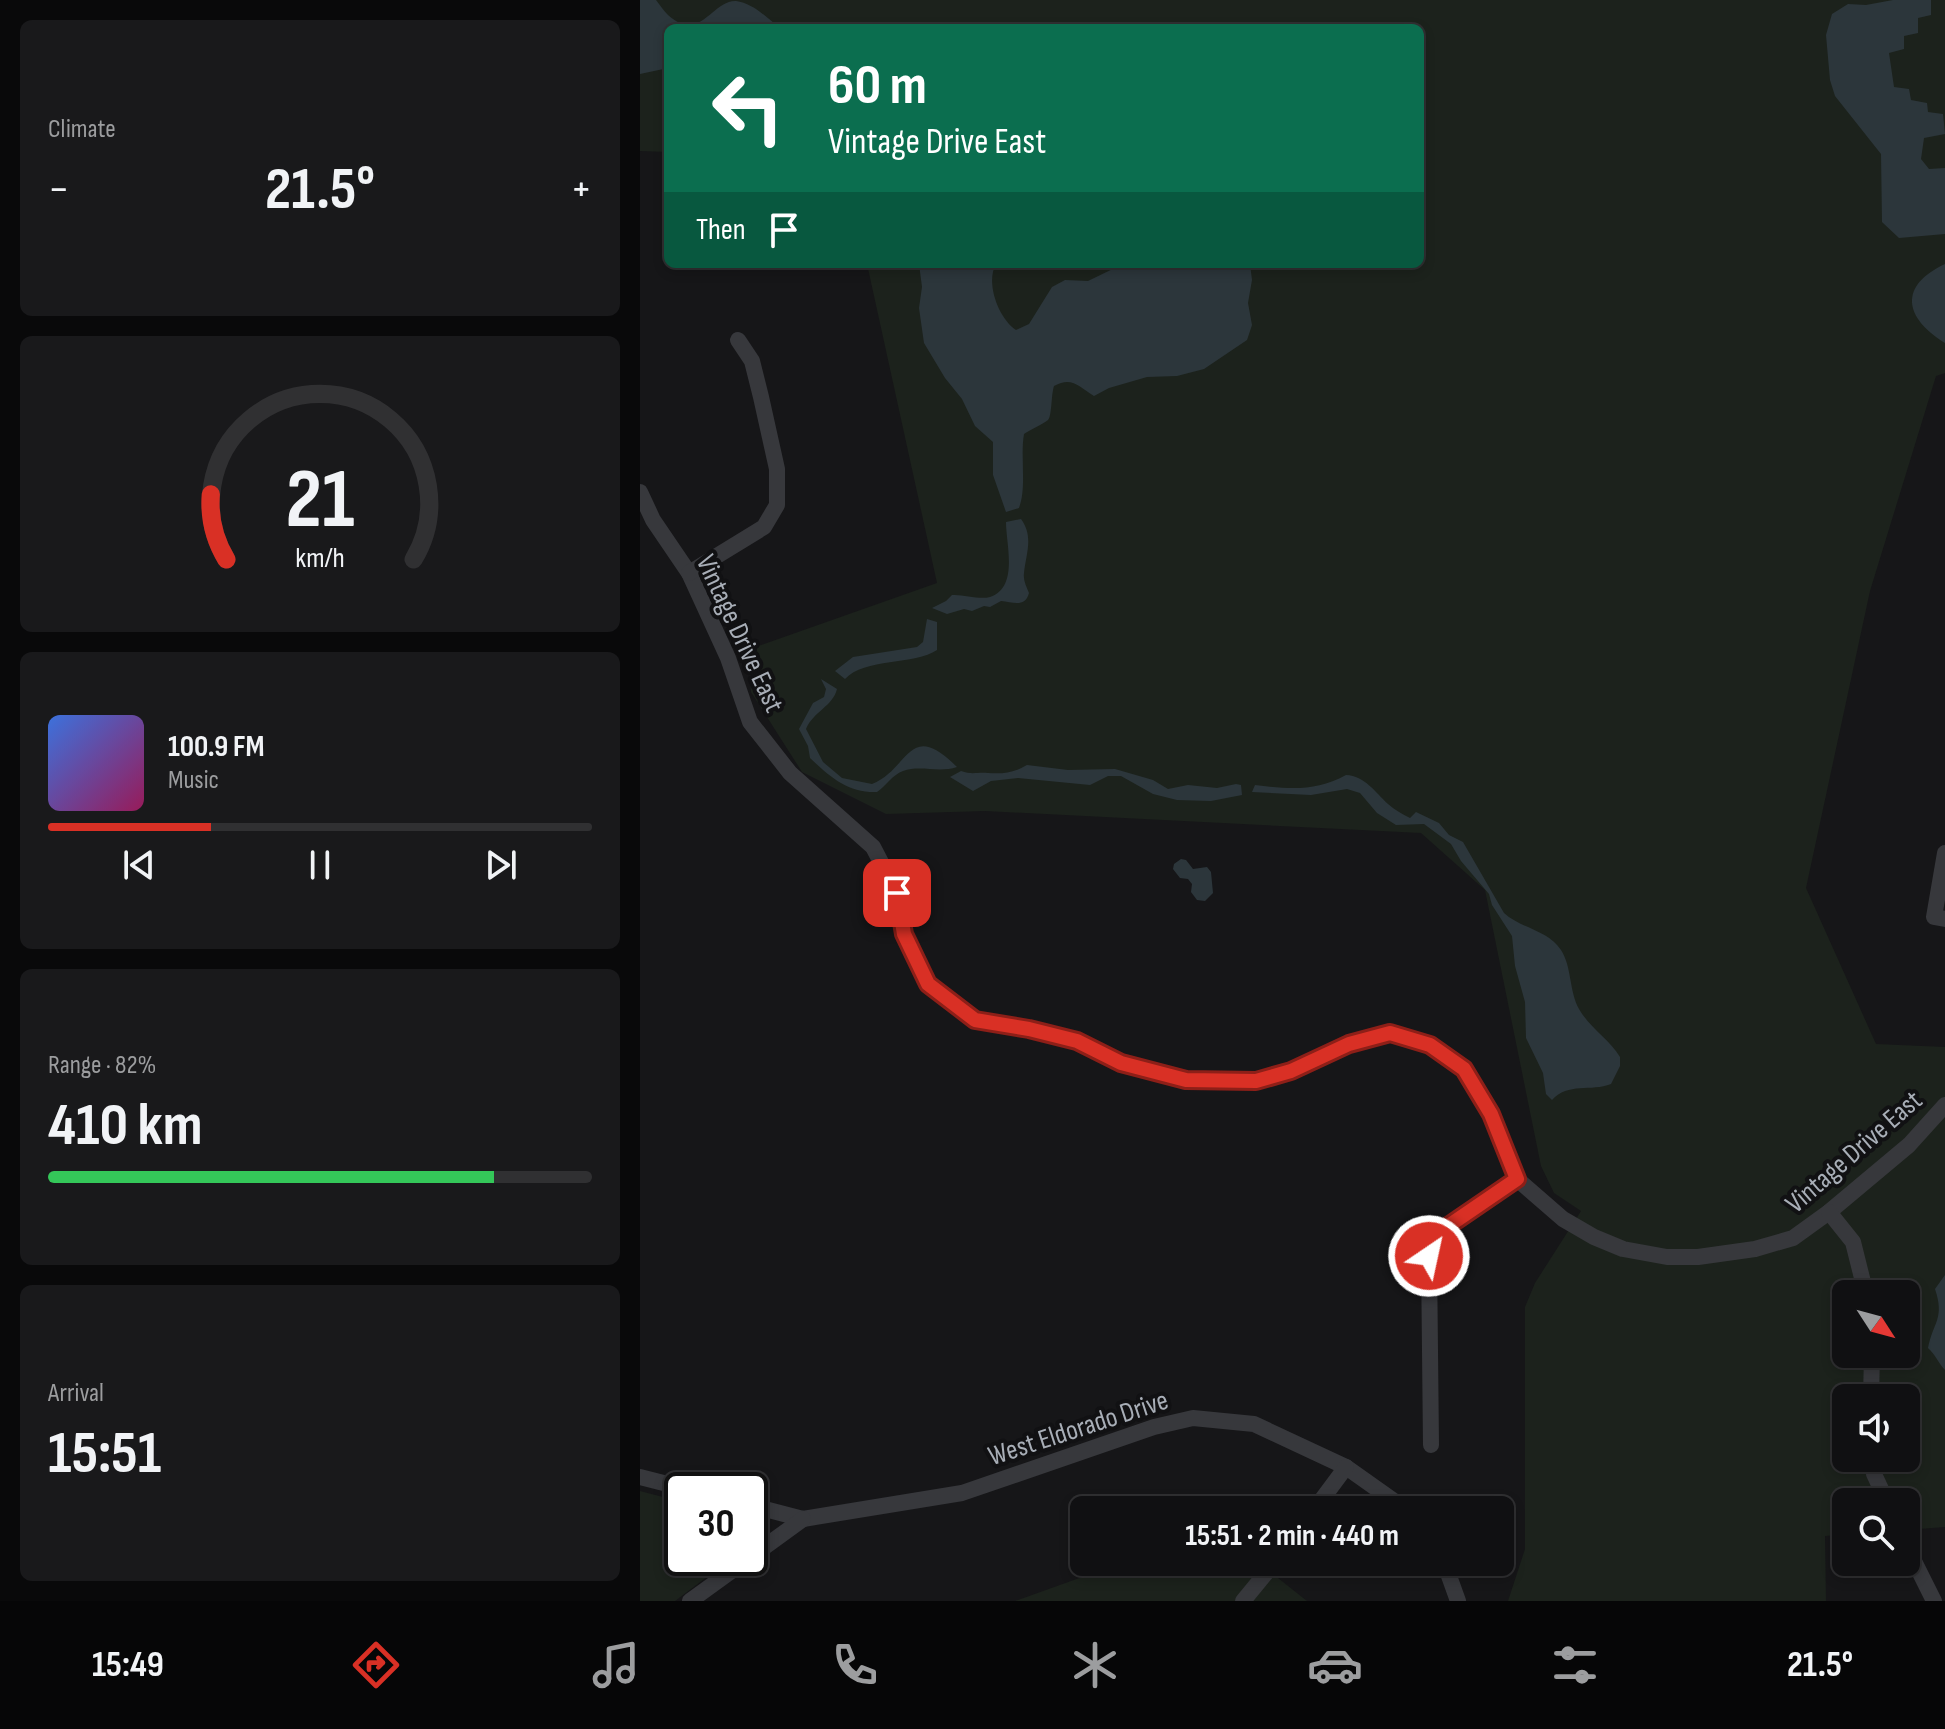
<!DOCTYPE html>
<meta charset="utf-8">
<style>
:root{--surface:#101012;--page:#19191b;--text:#f1f3f6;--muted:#9c9d9f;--line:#303032;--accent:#d93025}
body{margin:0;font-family:"Sofia Sans Condensed",sans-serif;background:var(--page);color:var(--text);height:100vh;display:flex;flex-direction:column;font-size:30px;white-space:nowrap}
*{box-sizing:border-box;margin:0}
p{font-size:26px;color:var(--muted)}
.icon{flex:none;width:44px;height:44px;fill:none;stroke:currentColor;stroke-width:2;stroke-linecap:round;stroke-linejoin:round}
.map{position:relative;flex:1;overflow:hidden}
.details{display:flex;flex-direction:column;gap:20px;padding:20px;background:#09090a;width:640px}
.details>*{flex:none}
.banner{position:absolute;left:24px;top:24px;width:760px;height:244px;border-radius:12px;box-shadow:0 4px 12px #0003,0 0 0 2px var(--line);background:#0b6e4f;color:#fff;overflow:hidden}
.needle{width:52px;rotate:126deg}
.buttons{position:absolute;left:1192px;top:1280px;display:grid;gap:16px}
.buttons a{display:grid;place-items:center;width:88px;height:88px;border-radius:12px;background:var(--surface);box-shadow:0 4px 12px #0003,0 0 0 2px var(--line);font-size:40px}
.speed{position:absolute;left:24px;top:1472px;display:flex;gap:16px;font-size:40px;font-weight:700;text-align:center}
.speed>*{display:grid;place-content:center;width:104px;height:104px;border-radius:50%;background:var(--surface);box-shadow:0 4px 12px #0003,0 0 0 2px var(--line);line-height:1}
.speed .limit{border:4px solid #111;border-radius:12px;background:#fff;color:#111}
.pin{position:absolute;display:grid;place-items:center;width:68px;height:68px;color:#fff;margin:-34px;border-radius:16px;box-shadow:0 4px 12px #0006}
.me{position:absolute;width:88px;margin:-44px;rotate:34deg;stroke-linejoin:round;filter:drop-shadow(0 0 6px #0008)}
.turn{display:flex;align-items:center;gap:28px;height:168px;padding:0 32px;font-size:36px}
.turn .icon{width:104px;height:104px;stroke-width:2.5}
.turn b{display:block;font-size:56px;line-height:68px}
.then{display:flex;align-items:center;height:76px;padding:0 32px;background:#0003;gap:16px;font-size:30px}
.big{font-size:60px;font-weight:700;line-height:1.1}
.details .widget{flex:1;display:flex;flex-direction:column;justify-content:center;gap:12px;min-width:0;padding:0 28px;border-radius:12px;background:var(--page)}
.details .dial{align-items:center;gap:0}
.dial svg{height:208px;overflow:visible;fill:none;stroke:var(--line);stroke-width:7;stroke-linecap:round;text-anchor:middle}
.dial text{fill:var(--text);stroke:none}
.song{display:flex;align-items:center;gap:24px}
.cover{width:96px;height:96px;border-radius:12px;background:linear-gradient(135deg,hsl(220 70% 55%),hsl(330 70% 35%))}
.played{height:8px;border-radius:4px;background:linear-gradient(90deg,var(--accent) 30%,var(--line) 30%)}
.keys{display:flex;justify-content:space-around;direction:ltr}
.heat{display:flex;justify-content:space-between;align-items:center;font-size:44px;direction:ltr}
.charge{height:12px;border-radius:6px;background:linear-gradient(90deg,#34c759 82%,var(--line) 0)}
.trip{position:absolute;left:430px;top:1496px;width:444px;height:80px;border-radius:12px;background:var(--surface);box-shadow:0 4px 12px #0003,0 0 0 2px var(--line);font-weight:700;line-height:80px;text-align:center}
.tab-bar{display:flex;height:128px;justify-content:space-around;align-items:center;background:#060607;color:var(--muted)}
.tab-bar .icon{width:56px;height:56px}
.tab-bar .on{color:var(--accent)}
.tab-bar b{font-size:36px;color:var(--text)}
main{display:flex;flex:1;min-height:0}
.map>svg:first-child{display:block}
.green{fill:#1c221c;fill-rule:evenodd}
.water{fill:#2c363b}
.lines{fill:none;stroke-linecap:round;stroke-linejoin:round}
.minor{stroke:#37383c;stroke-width:16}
.route-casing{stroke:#8d1f18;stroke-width:20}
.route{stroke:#d93025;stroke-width:14}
.labels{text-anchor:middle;stroke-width:8;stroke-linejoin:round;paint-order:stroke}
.street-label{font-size:28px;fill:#a8aeb7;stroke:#111113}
</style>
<main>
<section class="details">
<div class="widget"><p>Climate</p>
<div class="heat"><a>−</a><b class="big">21.5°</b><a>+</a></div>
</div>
<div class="widget dial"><svg viewBox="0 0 100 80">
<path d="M14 69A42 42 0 1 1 86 69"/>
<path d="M14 69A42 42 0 0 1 8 44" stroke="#d93025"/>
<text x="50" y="56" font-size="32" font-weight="700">21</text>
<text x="50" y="72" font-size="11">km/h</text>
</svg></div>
<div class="widget">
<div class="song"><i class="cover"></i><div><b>100.9 FM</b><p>Music</p></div></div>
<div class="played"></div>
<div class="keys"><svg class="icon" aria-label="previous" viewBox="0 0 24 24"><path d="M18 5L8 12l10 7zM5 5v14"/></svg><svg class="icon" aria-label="pause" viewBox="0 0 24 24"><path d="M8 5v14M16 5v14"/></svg><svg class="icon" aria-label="next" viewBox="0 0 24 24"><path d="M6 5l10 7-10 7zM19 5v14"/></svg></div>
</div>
<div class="widget"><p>Range · 82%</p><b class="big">410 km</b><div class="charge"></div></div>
<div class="widget"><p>Arrival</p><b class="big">15:51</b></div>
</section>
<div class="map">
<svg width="1305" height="1601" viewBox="0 0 1305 1601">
<rect width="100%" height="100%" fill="#161618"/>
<g class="green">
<path d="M 0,0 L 1305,0 L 1305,373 L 1296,376 L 1230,591 L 1166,888 L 1236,1044 L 1305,1047 L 1305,1527 L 1266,1530 L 1266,1502 L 1206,1502 L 1206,1534 L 1185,1536 L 1186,1601 L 868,1601 L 885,1549 L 885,1307 L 895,1283 L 941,1211 L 914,1193 L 901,1166 L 845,890 L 781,833 L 345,811 L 246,814 L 162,772 L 111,692 L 107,650 L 297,583 L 227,264 L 780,264 L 780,28 L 28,28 L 28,152 L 0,151 ZM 1206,1294 L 1266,1294 L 1266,1354 L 1206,1354 ZM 1206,1398 L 1266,1398 L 1266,1458 L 1206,1458 Z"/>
<path d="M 0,1491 L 42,1502 L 42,1558 L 80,1558 L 80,1567 L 35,1601 L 0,1601 Z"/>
<path d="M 484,1562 L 609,1562 L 638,1578 L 667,1601 L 375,1601 Z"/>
</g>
<g class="water">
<path d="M 0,0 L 16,0 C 20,5 24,11 28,15 C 60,44 72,0 96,1 C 113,3 127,18 140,28 L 28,28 L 28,68 L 0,74 Z"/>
<path d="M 1253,0 L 1291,0 L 1291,15 L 1278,18 L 1278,33 L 1264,36 L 1264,49 L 1249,53 L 1254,87 L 1269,89 L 1271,100 L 1287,103 L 1288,112 L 1303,114 L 1305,134 L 1284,138 L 1281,159 L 1289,169 L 1305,168 L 1305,234 L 1259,238 L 1242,222 L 1241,154 L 1195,96 L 1190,80 L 1186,35 L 1192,14 L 1208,4 L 1226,5 Z"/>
<path d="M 279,264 L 356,264 C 345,283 359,319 376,330 L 389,324 L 412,287 L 425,280 L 448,281 L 483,264 L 610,264 L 612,280 L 608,303 L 612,325 L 607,340 L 564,369 L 537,376 L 507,377 L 469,388 L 454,396 C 439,387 432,376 414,386 C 411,395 412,416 408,420 C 402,425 391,429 384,434 C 380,457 387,487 379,508 L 366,512 L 353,475 L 353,442 L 335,426 L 322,399 L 305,378 L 284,343 L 279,308 L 282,287 Z"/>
<path d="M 1305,264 L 1305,343 C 1264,318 1258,286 1305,264 Z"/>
<path d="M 381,519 C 394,537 386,553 384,573 C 383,580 386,586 389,593 C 385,608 373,602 361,601 L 350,607 L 344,606 L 332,611 L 324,609 L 307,614 L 292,608 L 306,601 L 312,595 C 323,594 339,600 350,597 C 379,587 366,545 366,522 Z"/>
<path d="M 287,619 L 297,622 L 297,650 C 275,665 224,658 205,679 L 195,671 L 213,657 L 277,647 L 283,642 Z"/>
<path d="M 181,679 L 197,689 C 193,706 173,712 166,729 L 183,762 L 202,778 L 232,784 C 270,769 268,718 317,767 C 299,773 280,765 263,771 C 252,775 246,786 237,792 C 208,793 190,777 170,758 L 168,746 L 159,729 L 173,703 L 184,697 L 186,689 Z"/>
<path d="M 387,765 L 428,770 L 475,769 L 513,780 L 528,789 L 548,785 L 577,788 L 596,784 L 601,785 L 602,795 L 571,801 L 537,800 L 513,794 L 481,776 L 468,776 L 450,785 L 378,778 L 351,781 L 333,791 L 310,777 L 321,771 C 332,775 337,772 348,773 C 363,774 373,773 387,765 Z"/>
<path d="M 706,775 C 725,776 735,792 748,804 C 755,810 762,814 770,818 L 776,812 L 799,823 L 809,835 L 823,842 L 864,913 C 880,928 908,930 921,950 C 932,967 929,991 939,1009 C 950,1028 969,1039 980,1057 L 980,1066 L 971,1084 C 951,1092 928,1082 912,1100 L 906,1094 L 903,1073 L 886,1038 L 885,1002 L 875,966 L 872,936 L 852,905 L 849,894 L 821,861 L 811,844 L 784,824 L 756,825 L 737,813 L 720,793 L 707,789 L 671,795 L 612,792 L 615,785 C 649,789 675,792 706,775 Z"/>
<path d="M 541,859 L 546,860 L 553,869 L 567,867 L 571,872 L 573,893 L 565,901 L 557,900 L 551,892 L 552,884 L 548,879 L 540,878 L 533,869 L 534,864 Z"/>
<path d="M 1305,1275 L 1305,1370 C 1298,1363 1296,1355 1288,1348 C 1293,1322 1305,1319 1295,1289 Z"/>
</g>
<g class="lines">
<g class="minor">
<path d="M 0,492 L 13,520 L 49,573 L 88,658 L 110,722 L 150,773 L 233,847 L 257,893 L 264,934 L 288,984 L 335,1020 L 389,1029 L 437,1041 L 481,1063 L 546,1080 L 616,1081 L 651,1071 L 709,1044 L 750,1033 L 790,1045 L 824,1069 L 851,1114 L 877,1179 L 923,1219 L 954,1237 L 983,1249 L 1027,1257 L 1058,1257 L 1115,1249 L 1153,1238 L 1189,1212 L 1269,1145 L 1305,1105"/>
<path d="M 49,573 L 124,527 L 137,505 L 137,469 L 121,397 L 112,361 L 98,340"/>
<path d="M 1305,853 L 1294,917 L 1305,919"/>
<path d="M 1189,1212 L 1213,1242 L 1226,1294"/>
<path d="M 1231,1398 L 1232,1354"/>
<path d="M 791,1445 L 789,1256 L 792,1245 L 798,1233 L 877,1179"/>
<path d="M 1234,1458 L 1234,1474 L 1247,1502"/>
<path d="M 0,1477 L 51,1490"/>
<path d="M 110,1505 L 163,1519 L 322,1493 L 514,1427 L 553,1418 L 614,1424 L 706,1467 L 754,1501 L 762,1510"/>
<path d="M 674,1510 L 706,1467"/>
<path d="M 1266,1545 L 1294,1601"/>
<path d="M 804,1562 L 818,1601"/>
<path d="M 50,1601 L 163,1519"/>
<path d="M 603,1601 L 635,1562"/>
</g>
</g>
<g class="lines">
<g class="route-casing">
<path id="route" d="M 257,893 L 264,934 L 288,984 L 335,1020 L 389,1029 L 437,1041 L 481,1063 L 546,1080 L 616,1081 L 651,1071 L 709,1044 L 750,1033 L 790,1045 L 824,1069 L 851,1114 L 877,1179 L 798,1233 L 792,1245 L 789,1256"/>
</g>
<use href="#route" class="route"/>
</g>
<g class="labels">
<g class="street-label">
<text transform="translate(101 633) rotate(65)" y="10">Vintage Drive East</text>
<text transform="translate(1213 1151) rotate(-41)" y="10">Vintage Drive East</text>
<text transform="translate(438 1427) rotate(-18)" y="10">West Eldorado Drive</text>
</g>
</g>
</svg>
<div class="buttons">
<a><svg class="needle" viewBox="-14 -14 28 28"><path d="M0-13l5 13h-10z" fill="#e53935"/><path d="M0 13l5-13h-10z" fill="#9c9d9f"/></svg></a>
<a><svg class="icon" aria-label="sound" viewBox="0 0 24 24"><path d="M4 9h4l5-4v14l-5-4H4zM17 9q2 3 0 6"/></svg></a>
<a><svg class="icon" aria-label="search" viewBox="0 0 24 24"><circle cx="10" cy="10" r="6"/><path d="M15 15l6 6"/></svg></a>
</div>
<div class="speed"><div class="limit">30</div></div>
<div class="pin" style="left:257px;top:893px;background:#d93025"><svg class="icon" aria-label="arrive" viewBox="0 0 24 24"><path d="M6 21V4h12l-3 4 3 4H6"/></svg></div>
<svg class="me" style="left:789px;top:1256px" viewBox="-20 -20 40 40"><circle r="17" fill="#d93025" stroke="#fff" stroke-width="3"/><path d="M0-11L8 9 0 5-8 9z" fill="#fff"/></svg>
<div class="trip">15:51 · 2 min · 440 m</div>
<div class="banner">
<div class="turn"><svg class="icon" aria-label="left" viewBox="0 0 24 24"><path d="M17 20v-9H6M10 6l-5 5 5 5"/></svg><div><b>60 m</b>Vintage Drive East</div></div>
<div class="then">Then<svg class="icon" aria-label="arrive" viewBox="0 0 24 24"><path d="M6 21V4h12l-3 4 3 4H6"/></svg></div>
</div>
</div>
</main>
<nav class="tab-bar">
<b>15:49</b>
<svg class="icon on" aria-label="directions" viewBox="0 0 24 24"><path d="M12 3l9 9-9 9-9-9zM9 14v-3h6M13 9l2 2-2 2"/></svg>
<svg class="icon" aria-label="music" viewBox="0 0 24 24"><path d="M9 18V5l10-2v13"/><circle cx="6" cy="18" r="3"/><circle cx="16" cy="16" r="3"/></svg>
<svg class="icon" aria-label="phone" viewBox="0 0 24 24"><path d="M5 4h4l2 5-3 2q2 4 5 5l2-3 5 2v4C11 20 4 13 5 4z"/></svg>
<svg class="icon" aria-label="climate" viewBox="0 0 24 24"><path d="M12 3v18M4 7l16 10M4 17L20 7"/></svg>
<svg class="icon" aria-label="car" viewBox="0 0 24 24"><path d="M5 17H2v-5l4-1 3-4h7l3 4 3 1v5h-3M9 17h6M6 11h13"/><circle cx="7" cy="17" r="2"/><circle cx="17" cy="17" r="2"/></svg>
<svg class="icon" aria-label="filters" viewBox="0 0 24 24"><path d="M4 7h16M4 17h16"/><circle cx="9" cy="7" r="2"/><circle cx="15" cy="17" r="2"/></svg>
<b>21.5°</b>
</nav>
